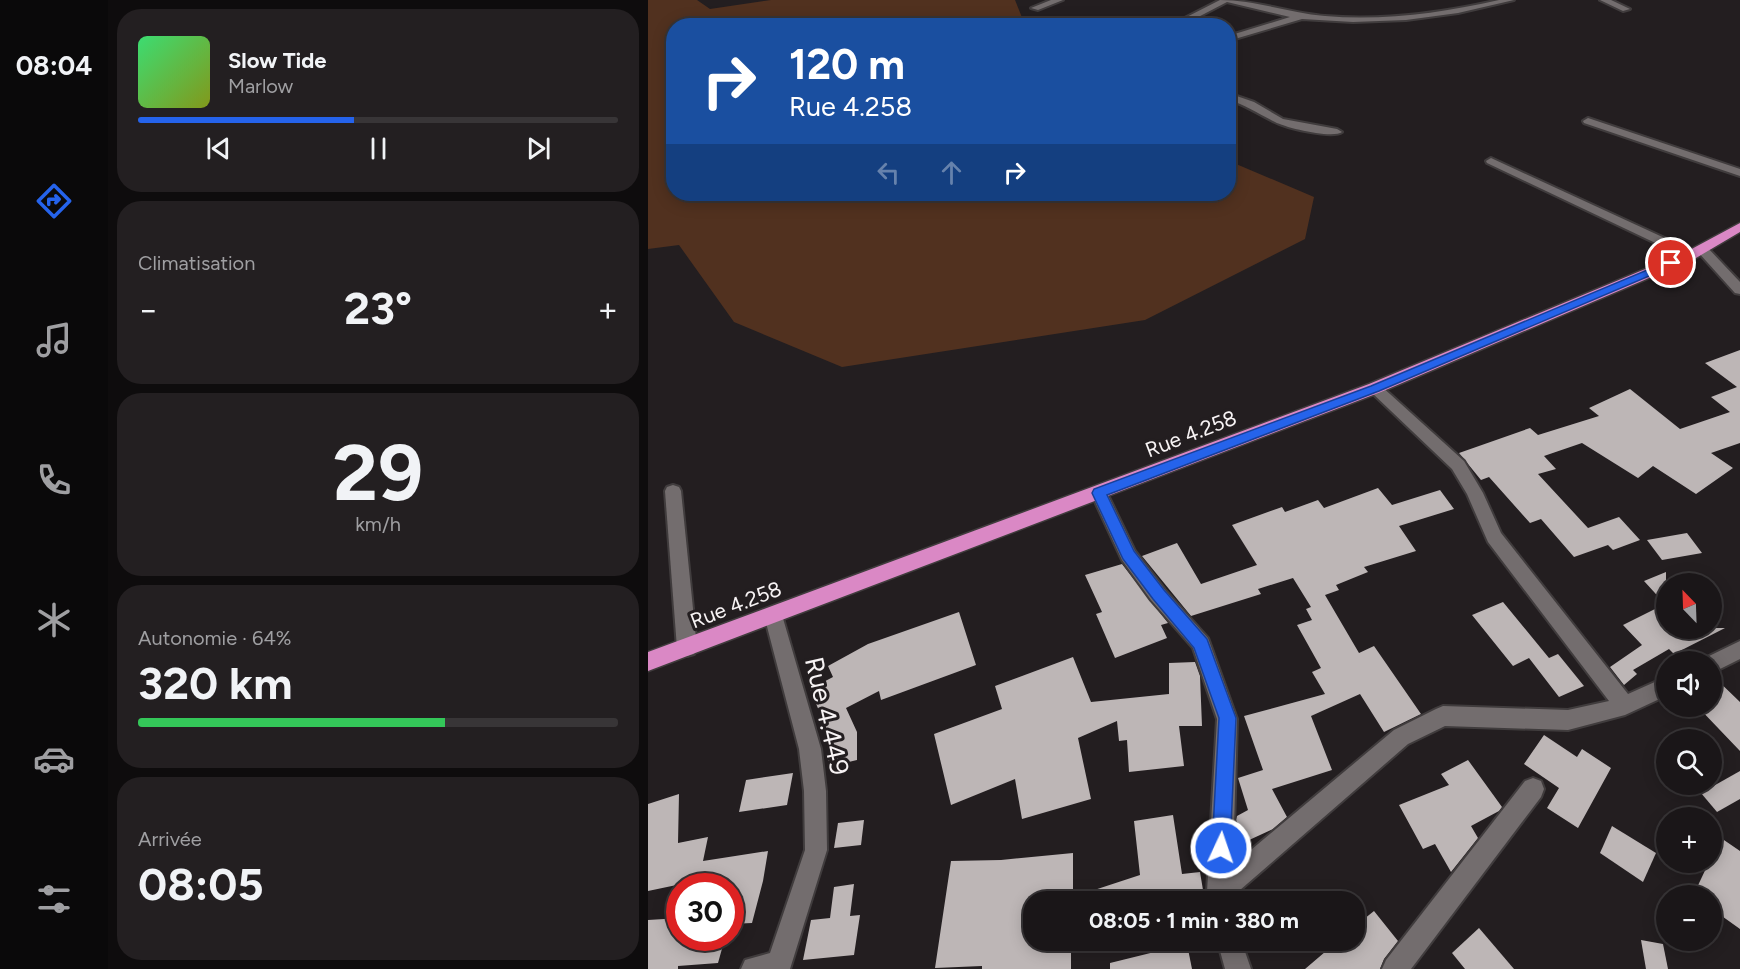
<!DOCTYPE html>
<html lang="fr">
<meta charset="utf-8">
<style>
:root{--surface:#1a1618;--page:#231f21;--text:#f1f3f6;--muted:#9f9fa2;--line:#383537;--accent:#2563eb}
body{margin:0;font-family:Figtree,sans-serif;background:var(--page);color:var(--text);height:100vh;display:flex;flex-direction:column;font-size:22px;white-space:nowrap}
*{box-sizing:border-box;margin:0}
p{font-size:20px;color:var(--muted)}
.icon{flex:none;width:33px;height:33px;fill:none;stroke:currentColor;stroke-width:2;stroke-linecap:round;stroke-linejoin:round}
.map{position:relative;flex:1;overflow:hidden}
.side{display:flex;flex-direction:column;gap:9px;padding:9px;background:#0e0c0d;width:540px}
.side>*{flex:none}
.guide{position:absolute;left:18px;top:18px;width:570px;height:183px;border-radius:24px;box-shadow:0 3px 15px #0003,0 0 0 2px var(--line);background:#1a4fa0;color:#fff;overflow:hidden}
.needle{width:39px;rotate:337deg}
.controls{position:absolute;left:1008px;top:573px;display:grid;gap:12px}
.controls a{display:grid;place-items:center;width:66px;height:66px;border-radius:50%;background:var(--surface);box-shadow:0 3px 15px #0003,0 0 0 2px var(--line);font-size:30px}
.speed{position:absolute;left:18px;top:873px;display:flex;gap:12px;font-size:30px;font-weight:700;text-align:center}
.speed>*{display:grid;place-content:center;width:78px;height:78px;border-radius:50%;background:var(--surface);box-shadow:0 3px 15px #0003,0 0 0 2px var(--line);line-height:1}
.speed .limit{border:9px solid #d22;background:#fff;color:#111}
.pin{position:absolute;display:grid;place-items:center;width:51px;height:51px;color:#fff;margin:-26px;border:3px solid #fff;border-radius:50%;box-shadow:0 2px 6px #0007}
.me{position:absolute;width:66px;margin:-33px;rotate:3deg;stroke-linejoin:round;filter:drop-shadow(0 0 4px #0008)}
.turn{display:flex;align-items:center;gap:21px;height:126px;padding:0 24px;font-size:27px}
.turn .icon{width:78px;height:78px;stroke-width:2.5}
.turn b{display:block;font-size:42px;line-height:51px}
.lanes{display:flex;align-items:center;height:57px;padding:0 24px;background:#0003;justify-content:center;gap:30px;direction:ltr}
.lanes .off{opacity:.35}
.big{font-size:45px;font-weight:700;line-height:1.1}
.side .tile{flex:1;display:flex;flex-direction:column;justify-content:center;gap:9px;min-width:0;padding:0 21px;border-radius:24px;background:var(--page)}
.side .dial{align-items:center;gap:0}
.dial b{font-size:78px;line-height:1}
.song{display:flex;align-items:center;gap:18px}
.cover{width:72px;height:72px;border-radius:9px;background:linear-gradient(135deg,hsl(140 70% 55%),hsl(70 70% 35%))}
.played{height:6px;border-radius:3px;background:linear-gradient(90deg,var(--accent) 45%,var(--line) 45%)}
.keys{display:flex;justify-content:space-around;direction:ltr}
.heat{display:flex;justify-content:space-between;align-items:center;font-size:33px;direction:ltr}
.charge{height:9px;border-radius:4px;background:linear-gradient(90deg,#34c759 64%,var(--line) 0)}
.trip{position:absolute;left:375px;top:891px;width:342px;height:60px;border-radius:24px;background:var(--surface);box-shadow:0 3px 15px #0003,0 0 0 2px var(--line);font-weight:700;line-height:60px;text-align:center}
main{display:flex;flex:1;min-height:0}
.tabs{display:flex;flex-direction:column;width:108px;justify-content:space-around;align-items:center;background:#0a090a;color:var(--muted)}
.tabs .icon{width:42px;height:42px}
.tabs .current{color:var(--accent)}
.tabs b{font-size:27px;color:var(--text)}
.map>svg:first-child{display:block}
.green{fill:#51311f}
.building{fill:#bdb6b6}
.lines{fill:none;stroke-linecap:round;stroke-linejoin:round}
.street-casing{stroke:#403c3d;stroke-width:4}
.highway-casing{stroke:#403c3d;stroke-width:3}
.street{fill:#736d6e;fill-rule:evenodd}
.highway{fill:#da88c5;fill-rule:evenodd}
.route{fill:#2563eb;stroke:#184099;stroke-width:1.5}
.labels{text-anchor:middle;stroke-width:6;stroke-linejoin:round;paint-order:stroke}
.street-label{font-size:21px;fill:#f7f3f4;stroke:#231e20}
.near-street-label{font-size:26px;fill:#f7f3f4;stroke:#231e20}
</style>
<main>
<nav class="tabs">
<b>08:04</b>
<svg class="icon current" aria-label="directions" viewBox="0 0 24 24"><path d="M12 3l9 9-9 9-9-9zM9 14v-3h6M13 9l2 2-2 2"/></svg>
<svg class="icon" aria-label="music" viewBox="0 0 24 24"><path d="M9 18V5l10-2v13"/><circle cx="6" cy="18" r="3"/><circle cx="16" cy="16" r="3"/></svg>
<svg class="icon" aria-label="phone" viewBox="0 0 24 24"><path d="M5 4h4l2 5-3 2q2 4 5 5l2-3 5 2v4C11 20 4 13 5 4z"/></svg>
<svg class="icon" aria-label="climate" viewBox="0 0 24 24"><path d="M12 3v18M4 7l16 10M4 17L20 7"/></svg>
<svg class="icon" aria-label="car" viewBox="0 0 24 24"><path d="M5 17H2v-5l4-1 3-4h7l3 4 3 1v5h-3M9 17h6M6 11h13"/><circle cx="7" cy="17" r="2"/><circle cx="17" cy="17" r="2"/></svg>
<svg class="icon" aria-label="filters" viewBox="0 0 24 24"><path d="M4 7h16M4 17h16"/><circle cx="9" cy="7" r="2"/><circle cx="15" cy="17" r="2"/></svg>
</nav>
<section class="side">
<div class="tile">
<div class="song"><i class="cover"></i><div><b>Slow Tide</b><p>Marlow</p></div></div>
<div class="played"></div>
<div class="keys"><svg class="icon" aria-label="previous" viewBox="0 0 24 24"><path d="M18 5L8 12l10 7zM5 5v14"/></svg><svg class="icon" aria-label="pause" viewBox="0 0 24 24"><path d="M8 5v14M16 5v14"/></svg><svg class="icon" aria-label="next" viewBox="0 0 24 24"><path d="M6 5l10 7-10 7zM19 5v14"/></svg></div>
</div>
<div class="tile"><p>Climatisation</p>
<div class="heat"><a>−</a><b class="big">23°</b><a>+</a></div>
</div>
<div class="tile dial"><b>29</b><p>km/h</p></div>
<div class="tile"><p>Autonomie · 64%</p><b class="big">320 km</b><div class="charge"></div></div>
<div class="tile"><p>Arrivée</p><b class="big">08:05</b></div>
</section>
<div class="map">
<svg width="1092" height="969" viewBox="0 0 1092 969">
<rect width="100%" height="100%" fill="#231e20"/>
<path class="green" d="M 0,0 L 49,0 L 62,9 L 123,0 L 367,0 L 377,25 L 26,26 L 26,194 L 580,194 L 581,161 L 666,197 L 657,239 L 497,320 L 194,367 L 86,322 L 31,245 L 0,249 Z"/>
<g class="building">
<path d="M 1092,350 L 1092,443 L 1063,453 L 1085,468 L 1048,494 L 1005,466 L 990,478 L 934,443 L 896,456 L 908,469 L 890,474 L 940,528 L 971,517 L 992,540 L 965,550 L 960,545 L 926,557 L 893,519 L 882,523 L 841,477 L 833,480 L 811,453 L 882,428 L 890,435 L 951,416 L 941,408 L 982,389 L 1032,429 L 1082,412 L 1063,397 L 1089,387 L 1057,363 Z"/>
<path d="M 730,488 L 744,505 L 792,490 L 806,509 L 751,526 L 768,551 L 716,567 L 720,572 L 688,585 L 691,590 L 677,595 L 711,653 L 726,646 L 773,714 L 736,732 L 712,694 L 663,716 L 684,770 L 624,789 L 639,817 L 625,829 L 599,841 L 588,820 L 589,816 L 600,810 L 590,778 L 615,770 L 596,716 L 677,694 L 664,672 L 673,668 L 649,625 L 664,620 L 658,609 L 663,607 L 645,578 L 610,589 L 613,594 L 543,616 L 494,556 L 529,543 L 553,584 L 609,565 L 584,525 L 634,507 L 637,512 L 670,500 L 676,508 Z"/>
<path d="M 1039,533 L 1054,553 L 1014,560 L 999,540 Z"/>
<path d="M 474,564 L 520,623 L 513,625 L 519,638 L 467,658 L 448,614 L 454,612 L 437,575 Z"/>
<path d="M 1018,572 L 1018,628 L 1077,628 L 1026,654 L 1021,649 L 985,670 L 989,674 L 976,685 L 962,667 L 994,645 L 975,625 L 1017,604 L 996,581 Z"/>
<path d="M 855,602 L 901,658 L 910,654 L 936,686 L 911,697 L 881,658 L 865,666 L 824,615 Z"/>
<path d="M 311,612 L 328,665 L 233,700 L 231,691 L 198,708 L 209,732 L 209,760 L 180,767 L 181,735 L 162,689 L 185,677 L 180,666 L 220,644 Z"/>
<path d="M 425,657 L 443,702 L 521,694 L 521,663 L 547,662 L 552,676 L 554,726 L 531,726 L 536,766 L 481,772 L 479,740 L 471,741 L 469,721 L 430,738 L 443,799 L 374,819 L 367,779 L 303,805 L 286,734 L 354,709 L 347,686 Z"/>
<path d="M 1064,675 L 1092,702 L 1092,751 L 1049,706 L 1064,706 Z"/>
<path d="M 896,735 L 929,757 L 934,749 L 963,768 L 930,828 L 899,808 L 911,788 L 876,764 Z"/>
<path d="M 820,760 L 854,807 L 851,811 L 823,826 L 830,838 L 803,872 L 787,844 L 775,849 L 751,805 L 801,785 L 793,774 Z"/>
<path d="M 1092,771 L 1092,799 L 1069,812 L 1053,793 Z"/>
<path d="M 145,773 L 139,805 L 91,812 L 98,780 Z"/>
<path d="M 31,794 L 30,843 L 60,837 L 55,861 L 120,851 L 115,881 L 104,923 L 82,924 L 82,886 L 60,886 L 62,878 L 0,891 L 0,804 Z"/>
<path d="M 525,815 L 534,874 L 552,872 L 557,902 L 386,902 L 386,940 L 423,940 L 423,969 L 334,969 L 334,966 L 287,968 L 303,861 L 353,860 L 425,853 L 425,897 L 492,875 L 486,821 Z"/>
<path d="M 216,820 L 213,845 L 186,848 L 190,823 Z"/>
<path d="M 964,826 L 1008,853 L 995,882 L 952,853 Z"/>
<path d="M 1073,838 L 1092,851 L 1092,929 L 1064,909 L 1064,896 L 1045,896 L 1061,862 L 1064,862 Z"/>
<path d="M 206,884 L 202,916 L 212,915 L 206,955 L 155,960 L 163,920 L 182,918 L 186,887 Z"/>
<path d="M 726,911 L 750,941 L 736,959 L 732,969 L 657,969 L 691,940 L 706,940 L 706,927 Z"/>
<path d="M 32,918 L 32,938 L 77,938 L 70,963 L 30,966 L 30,969 L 0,969 L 0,920 Z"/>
<path d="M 831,928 L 866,969 L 817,969 L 804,953 Z"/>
<path d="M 993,940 L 1015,944 L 1020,969 L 998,969 Z"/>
<path d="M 539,944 L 544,969 L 462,969 L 462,963 Z"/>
</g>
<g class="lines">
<g class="street-casing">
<g id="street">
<path d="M 403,0 L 415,0 L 390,10 L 383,8 Z"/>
<path d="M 572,0 C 607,0 641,13 677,16 C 735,21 794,13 851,0 L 866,0 L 810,13 L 758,20 L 705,22 L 654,19 L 580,41 L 580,36 L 642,17 L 579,2 L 533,26 L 521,26 Z"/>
<path d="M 952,0 L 963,0 L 982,9 L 975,11 Z"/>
<path d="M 409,20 L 482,23 L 486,26 L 406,24 L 405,22 Z"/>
<path d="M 580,93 L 606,102 L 635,119 L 689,129 L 694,132 C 685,139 638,128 627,122 C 611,114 597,105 580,99 Z"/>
<path d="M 940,118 L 1092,169 L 1092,176 L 936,123 L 935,121 Z"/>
<path d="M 843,158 L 1047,252 L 1049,255 L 1043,259 L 1039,258 L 839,163 L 838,161 Z"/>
<path d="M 1054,245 L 1058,246 L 1092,282 L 1092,294 L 1087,293 L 1050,252 L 1048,249 Z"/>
<path d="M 727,383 L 732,385 L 816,461 L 835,493 L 853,533 L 980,694 L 1018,677 L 1018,696 L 977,715 L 920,730 L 797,726 L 760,744 L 584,897 L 582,902 L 562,902 L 559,892 L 569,719 L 545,648 L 503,600 L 474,560 L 443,493 L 445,489 L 451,487 L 457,489 L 487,551 L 517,590 L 560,638 L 589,719 L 585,865 L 746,730 L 788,709 L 795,706 L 920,710 L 961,701 L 840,542 L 819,494 L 804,469 L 722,391 L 720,388 L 722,385 Z"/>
<path d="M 25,485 L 31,487 L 33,491 L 49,648 L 46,654 L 39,656 L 32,654 L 29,648 L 17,491 L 19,487 Z"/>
<path d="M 125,607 L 132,609 L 134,615 L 173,749 L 178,791 L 179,850 L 142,969 L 93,969 L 97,960 L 122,953 L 157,850 L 156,791 L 151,749 L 116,615 L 118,609 Z"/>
<path d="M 1092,641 L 1092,659 L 1064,673 L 1064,662 L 1055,662 L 1057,658 Z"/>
<path d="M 885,778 L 893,781 L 896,789 L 893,797 L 763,969 L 734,969 L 738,960 L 877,781 Z"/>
<path d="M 569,940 L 593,940 L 603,969 L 577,969 Z"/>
</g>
</g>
<g class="highway-casing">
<path id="highway" d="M 1092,223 L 1092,232 L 1048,258 L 733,392 L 0,671 L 0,652 L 721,384 L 1038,252 Z"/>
</g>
<use href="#street" class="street"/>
<use href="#highway" class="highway"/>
</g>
<path class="route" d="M 1023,260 L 1027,261 L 1027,265 L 731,391 L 459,495 L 486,551 L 516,590 L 559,639 L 588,718 L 582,848 L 580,855 L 573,858 L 566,855 L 564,848 L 571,718 L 546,648 L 505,599 L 475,559 L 444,493 L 446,489 L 723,386 Z"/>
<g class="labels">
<g class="street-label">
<text transform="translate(543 434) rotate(-21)" y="7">Rue 4.258</text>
<text transform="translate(88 605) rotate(-21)" y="7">Rue 4.258</text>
</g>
<g class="near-street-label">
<text transform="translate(179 716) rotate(77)" y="9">Rue 4.449</text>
</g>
</g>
</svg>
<div class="controls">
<a><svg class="needle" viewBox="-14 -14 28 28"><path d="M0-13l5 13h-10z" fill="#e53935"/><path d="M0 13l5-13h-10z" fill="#9f9fa2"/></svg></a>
<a><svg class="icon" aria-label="sound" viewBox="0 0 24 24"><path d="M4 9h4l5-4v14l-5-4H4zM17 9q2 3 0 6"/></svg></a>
<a><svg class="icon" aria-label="search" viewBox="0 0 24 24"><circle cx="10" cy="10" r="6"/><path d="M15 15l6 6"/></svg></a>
<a>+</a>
<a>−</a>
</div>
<div class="speed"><div class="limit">30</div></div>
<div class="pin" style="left:1023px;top:263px;background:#d93025"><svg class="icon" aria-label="arrive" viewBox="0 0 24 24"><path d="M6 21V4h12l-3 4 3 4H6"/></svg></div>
<svg class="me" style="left:573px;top:848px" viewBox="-20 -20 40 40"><circle r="17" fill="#2563eb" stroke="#fff" stroke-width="3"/><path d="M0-11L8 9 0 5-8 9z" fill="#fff"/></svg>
<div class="trip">08:05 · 1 min · 380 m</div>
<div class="guide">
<div class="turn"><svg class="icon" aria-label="right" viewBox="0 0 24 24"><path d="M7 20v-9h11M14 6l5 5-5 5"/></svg><div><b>120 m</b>Rue 4.258</div></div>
<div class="lanes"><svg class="icon off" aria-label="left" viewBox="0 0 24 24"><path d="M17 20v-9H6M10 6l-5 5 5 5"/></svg><svg class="icon off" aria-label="ahead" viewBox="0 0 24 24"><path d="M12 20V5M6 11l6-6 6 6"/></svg><svg class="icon" aria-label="right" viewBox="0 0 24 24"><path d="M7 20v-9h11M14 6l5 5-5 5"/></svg></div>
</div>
</div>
</main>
